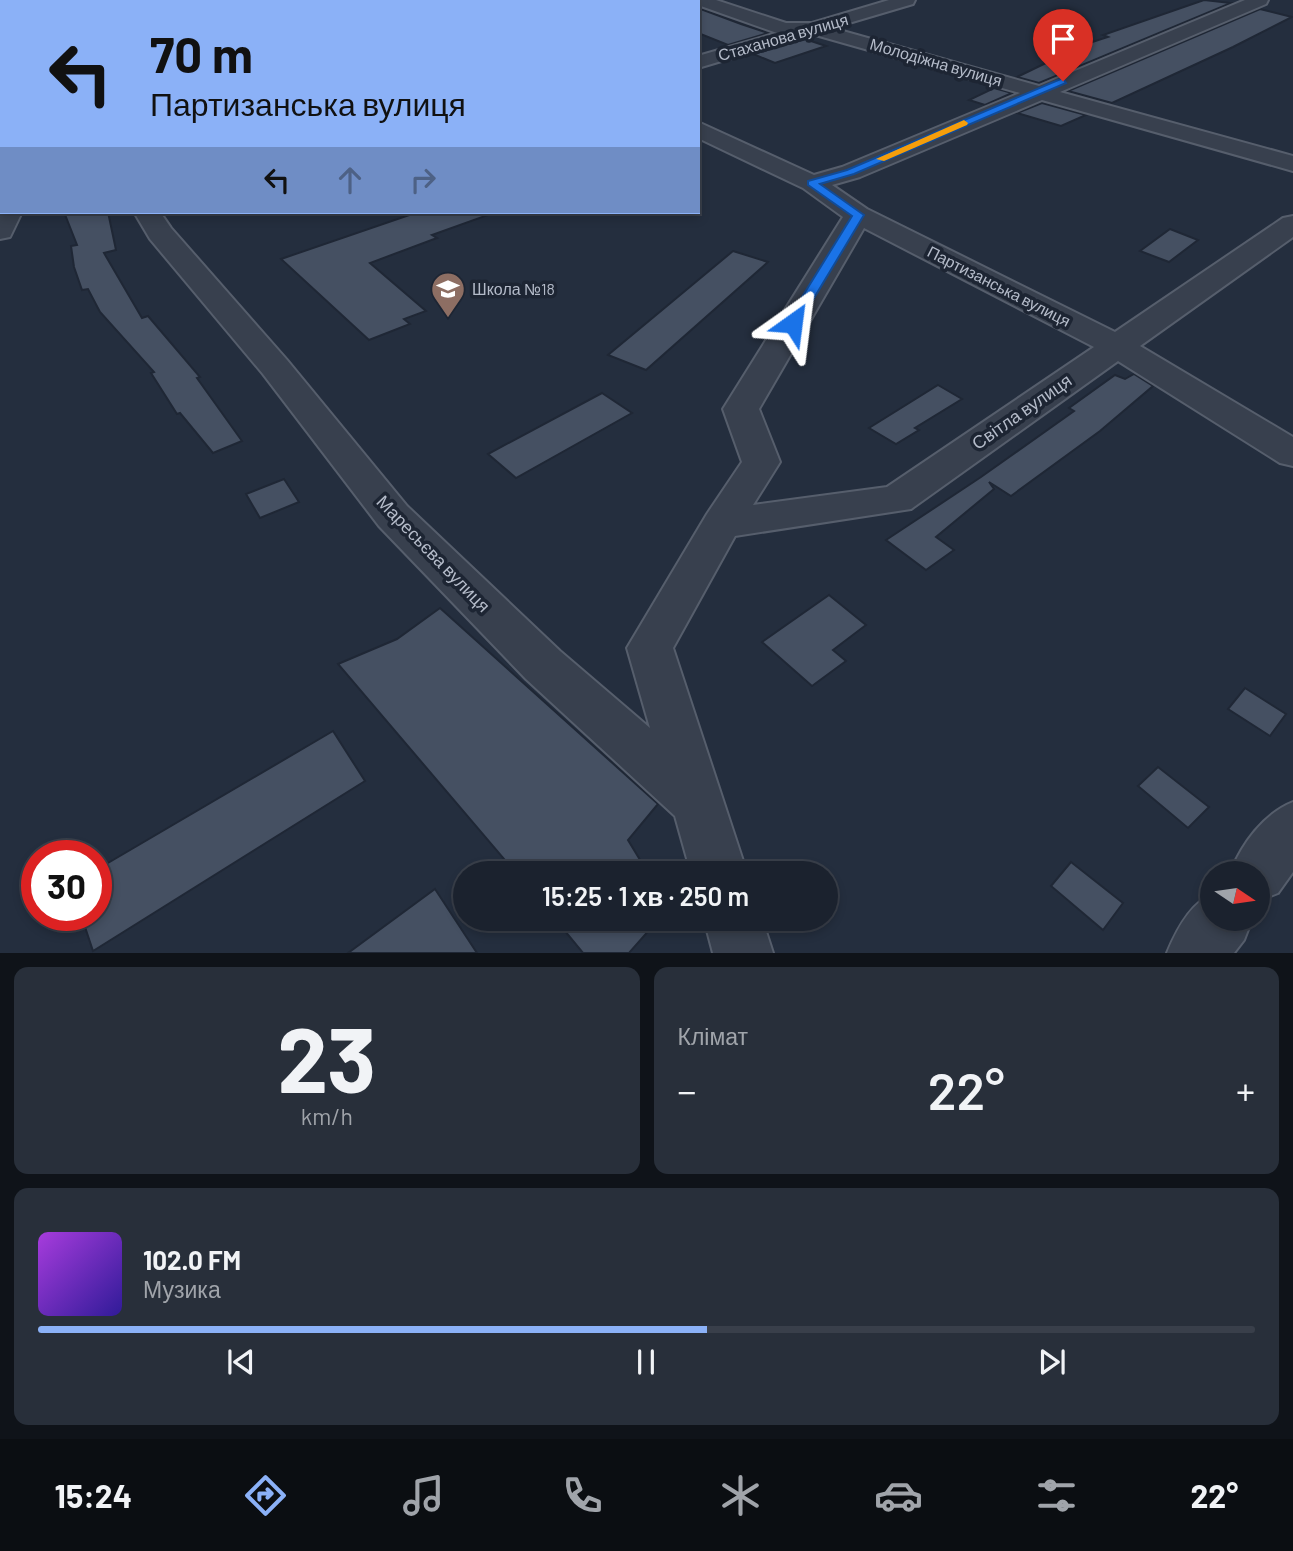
<!DOCTYPE html>
<html lang="uk">
<meta charset="utf-8">
<style>
:root{--surface:#1b222e;--page:#282f3a;--text:#f1f3f6;--muted:#a0a4aa;--line:#393f4a;--accent:#8bb1f7}
body{margin:0;font-family:Barlow,sans-serif;background:var(--page);color:var(--text);height:100vh;display:flex;flex-direction:column;font-size:26px;white-space:nowrap}
*{box-sizing:border-box;margin:0}
p{font-size:23px;color:var(--muted)}
.icon{flex:none;width:38px;height:38px;fill:none;stroke:currentColor;stroke-width:2;stroke-linecap:round;stroke-linejoin:round}
.map{position:relative;height:953px;overflow:hidden}
.side{display:flex;flex-direction:column;gap:14px;padding:14px;background:#0f1319;flex:1}
.side>*{flex:none}
.top-card{position:absolute;left:0px;top:0px;width:700px;height:214px;box-shadow:0 4px 10px #0003,0 0 0 2px var(--line);background:#8bb1f7;color:#111;overflow:hidden}
.needle{width:46px;rotate:103deg}
.tools{position:absolute;left:1200px;top:861px;display:grid;gap:14px}
.tools a{display:grid;place-items:center;width:70px;height:70px;border-radius:50%;background:var(--surface);box-shadow:0 4px 10px #0003,0 0 0 2px var(--line);font-size:35px}
.speed{position:absolute;left:21px;top:840px;display:flex;gap:14px;font-size:35px;font-weight:700;text-align:center}
.speed>*{display:grid;place-content:center;width:91px;height:91px;border-radius:50%;background:var(--surface);box-shadow:0 4px 10px #0003,0 0 0 2px var(--line);line-height:1}
.speed .limit{border:10px solid #d22;background:#fff;color:#111}
.pin{position:absolute;display:grid;place-items:center;width:60px;height:60px;color:#fff;margin:-72px -30px;border-radius:50% 50% 50% 0;rotate:-45deg;box-shadow:0 0 7px #0007}
.pin .icon{rotate:45deg}
.me{position:absolute;width:77px;margin:-38px;rotate:31deg;stroke-linejoin:round;filter:drop-shadow(0 0 5px #0008)}
.turn{display:flex;align-items:center;gap:24px;height:147px;padding:0 35px;font-size:32px}
.turn .icon{width:91px;height:91px;stroke-width:2.5}
.turn b{display:block;font-size:49px;line-height:60px}
.lanes{display:flex;align-items:center;height:66px;padding:0 35px;background:#0003;justify-content:center;gap:35px;direction:ltr}
.lanes .off{opacity:.35}
.big{font-size:52px;font-weight:600;line-height:1.1}
.side .tile{flex:1;display:flex;flex-direction:column;justify-content:center;gap:10px;min-width:0;padding:0 24px;border-radius:14px;background:var(--page)}
.side .dial{align-items:center;gap:0}
.dial b{font-size:91px;line-height:1}
.song{display:flex;align-items:center;gap:21px}
.cover{width:84px;height:84px;border-radius:10px;background:linear-gradient(135deg,hsl(280 70% 55%),hsl(250 70% 35%))}
.played{height:7px;border-radius:4px;background:linear-gradient(90deg,var(--accent) 55%,var(--line) 55%)}
.keys{display:flex;justify-content:space-around;direction:ltr}
.heat{display:flex;justify-content:space-between;align-items:center;font-size:38px;direction:ltr}
.side .tiles{flex:1;display:grid;gap:14px;grid-template-columns:1fr 1fr}
.tile:last-child{grid-column:span 2}
.trip{position:absolute;left:453px;top:861px;width:385px;height:70px;border-radius:35px;background:var(--surface);box-shadow:0 4px 10px #0003,0 0 0 2px var(--line);font-weight:600;line-height:70px;text-align:center}
.tab-bar{display:flex;height:112px;justify-content:space-around;align-items:center;background:#0b0e12;color:var(--muted)}
.tab-bar .icon{width:49px;height:49px}
.tab-bar .on{color:var(--accent)}
.tab-bar b{font-size:32px;color:var(--text)}
.map>svg:first-child{display:block}
.building{fill:#455062;stroke:#1f2735;stroke-width:2}
.lines{fill:none;stroke-linecap:round;stroke-linejoin:round}
.minor-casing{stroke:#565e6c;stroke-width:4}
.minor{fill:#38404e;fill-rule:evenodd}
.route{fill:#1a73e8;stroke:#114b97;stroke-width:2}
.slow{fill:#f59e0b}
.labels{text-anchor:middle;stroke-width:7;stroke-linejoin:round;paint-order:stroke}
.far-street-label{font-size:16px;fill:#b4bbc9;stroke:#1d2533}
.far-poi-label{font-size:16px;fill:#b4bbc9;stroke:#1d2533;text-anchor:start}
.street-label{font-size:18px;fill:#b4bbc9;stroke:#1d2533}
</style>
<div class="map">
<svg width="1293" height="953" viewBox="0 0 1293 953">
<rect width="100%" height="100%" fill="#242e3e"/>
<g class="building">
<path d="M 1204,0 L 1231,3 L 1039,83 L 1017,77 L 1083,45 L 1108,37 L 1103,35 Z"/>
<path d="M 698,8 L 741,24 L 768,33 L 728,45 L 698,33 Z"/>
<path d="M 1260,9 L 1292,17 L 1233,47 L 1112,103 L 1068,91 Z"/>
<path d="M 805,39 L 826,46 L 775,63 L 753,54 Z"/>
<path d="M 994,88 L 1012,93 L 985,105 L 969,100 Z"/>
<path d="M 1042,103 L 1086,115 L 1061,126 L 1017,113 Z"/>
<path d="M 64,212 L 108,212 L 116,250 L 104,253 L 142,318 L 148,316 L 200,377 L 197,378 L 242,441 L 213,453 L 180,413 L 177,414 L 151,373 L 154,372 L 100,312 L 88,289 L 82,290 L 74,267 L 71,246 L 77,245 Z"/>
<path d="M 418,212 L 487,212 L 488,215 L 432,235 L 437,238 L 370,263 L 426,311 L 404,319 L 410,324 L 369,340 L 281,259 Z"/>
<path d="M 1170,229 L 1198,240 L 1169,262 L 1140,251 Z"/>
<path d="M 733,251 L 768,262 L 646,370 L 608,355 Z"/>
<path d="M 1134,374 L 1153,386 L 1100,431 L 1011,496 L 989,482 L 994,489 L 936,537 L 954,550 L 926,570 L 886,540 L 981,477 L 1074,411 L 1069,408 L 1115,375 L 1125,379 Z"/>
<path d="M 938,385 L 962,399 L 915,428 L 919,430 L 896,444 L 869,428 Z"/>
<path d="M 602,393 L 632,413 L 516,478 L 488,454 Z"/>
<path d="M 284,479 L 299,502 L 260,518 L 246,494 Z"/>
<path d="M 829,595 L 866,625 L 833,650 L 846,661 L 812,686 L 762,642 Z"/>
<path d="M 440,608 L 658,804 L 628,840 L 648,873 L 516,873 L 338,664 L 397,639 Z"/>
<path d="M 1245,688 L 1286,714 L 1270,736 L 1228,709 Z"/>
<path d="M 333,731 L 365,781 L 93,951 L 81,915 L 96,915 L 96,870 Z"/>
<path d="M 1158,767 L 1209,807 L 1188,828 L 1138,786 Z"/>
<path d="M 1071,862 L 1123,903 L 1103,930 L 1051,886 Z"/>
<path d="M 435,889 L 477,953 L 348,953 Z"/>
<path d="M 555,919 L 659,919 L 629,953 L 583,953 Z"/>
</g>
<g class="lines">
<g class="minor-casing">
<g id="minor">
<path d="M 413,0 L 432,0 L 433,2 L 414,2 Z"/>
<path d="M 517,0 L 540,0 L 516,2 Z"/>
<path d="M 692,0 L 716,0 L 786,23 L 812,23 L 889,0 L 915,0 L 913,4 L 832,28 L 1039,86 L 1245,0 L 1268,0 L 1266,4 L 1060,92 L 1293,156 L 1293,171 L 1042,100 L 860,177 L 832,185 L 867,209 L 1115,332 L 1283,218 L 1293,216 L 1293,237 L 1140,346 L 1293,437 L 1293,466 L 1280,463 L 1118,361 L 911,509 L 735,536 L 673,648 L 747,873 L 691,873 L 675,816 L 526,679 L 379,526 L 263,374 L 150,239 L 134,212 L 160,212 L 171,228 L 287,360 L 407,506 L 560,651 L 650,728 L 627,648 L 707,514 L 742,462 L 723,409 L 843,217 L 803,188 L 698,138 L 698,122 L 814,175 L 842,167 L 1020,93 L 812,34 L 698,68 L 698,56 L 777,33 L 698,5 L 698,2 ZM 864,228 L 1094,347 L 887,487 L 753,505 L 780,462 L 759,409 Z"/>
<rect x="0" y="90" width="2" height="14"/>
<path d="M 0,206 L 2,212 L 22,212 L 10,237 L 0,239 Z"/>
<path d="M 1293,802 L 1293,872 L 1278,893 L 1258,901 L 1258,873 L 1230,873 C 1242,844 1263,814 1293,802 Z"/>
<path d="M 1213,894 L 1213,919 L 1252,919 L 1244,940 L 1234,953 L 1167,953 C 1176,931 1190,903 1213,894 Z"/>
<path d="M 704,919 L 762,919 L 773,953 L 713,953 Z"/>
</g>
</g>
<use href="#minor" class="minor"/>
</g>
<path class="route" d="M 1063,78 L 1066,83 L 854,174 L 820,184 L 864,215 L 799,323 L 798,326 L 788,326 L 786,323 L 852,216 L 808,185 L 808,181 L 847,170 Z"/>
<path class="slow" d="M 964,120 L 968,123 L 967,125 L 884,161 L 876,159 Z"/>
<defs>
<g id="school-pin" transform="scale(1.75)"><path d="M0 17L-7.5 6A9.5 9.5 0 1 1 7.5 6Z" fill="#8d6e63" stroke="#1d2533"/><path d="M0-5L7-2L0 1L-7-2ZM-4 1L0 2.5L4 1V4Q0 6-4 4Z" fill="#fff"/></g>
</defs>
<g fill-rule="evenodd">
<use href="#school-pin" x="448" y="289"/>
</g>
<g class="labels">
<g class="far-street-label">
<text transform="translate(783 37) rotate(-16)" y="6">Стаханова вулиця</text>
<text transform="translate(936 62) rotate(16)" y="6">Молодіжна вулиця</text>
<text transform="translate(999 286) rotate(27)" y="6">Партизанська вулиця</text>
</g>
<g class="far-poi-label">
<text x="472" y="295">Школа №18</text>
</g>
<g class="street-label">
<text transform="translate(1022 412) rotate(-35)" y="6">Світла вулиця</text>
<text transform="translate(433 554) rotate(46)" y="6">Маресьєва вулиця</text>
</g>
</g>
</svg>
<div class="tools">
<a><svg class="needle" viewBox="-14 -14 28 28"><path d="M0-13l5 13h-10z" fill="#e53935"/><path d="M0 13l5-13h-10z" fill="#a0a4aa"/></svg></a>
</div>
<div class="speed"><div class="limit">30</div></div>
<div class="pin" style="left:1063px;top:81px;background:#d93025"><svg class="icon" aria-label="arrive" viewBox="0 0 24 24"><path d="M6 21V4h12l-3 4 3 4H6"/></svg></div>
<svg class="me" style="left:793px;top:323px" viewBox="-20 -20 40 40"><path d="M0-17L14 15 0 8-14 15z" fill="#1a73e8" stroke="#fff" stroke-width="4"/></svg>
<div class="trip">15:25 · 1 хв · 250 m</div>
<div class="top-card">
<div class="turn"><svg class="icon" aria-label="left" viewBox="0 0 24 24"><path d="M17 20v-9H6M10 6l-5 5 5 5"/></svg><div><b>70 m</b>Партизанська вулиця</div></div>
<div class="lanes"><svg class="icon" aria-label="left" viewBox="0 0 24 24"><path d="M17 20v-9H6M10 6l-5 5 5 5"/></svg><svg class="icon off" aria-label="ahead" viewBox="0 0 24 24"><path d="M12 20V5M6 11l6-6 6 6"/></svg><svg class="icon off" aria-label="right" viewBox="0 0 24 24"><path d="M7 20v-9h11M14 6l5 5-5 5"/></svg></div>
</div>
</div>
<section class="side">
<div class="tiles">
<div class="tile dial"><b>23</b><p>km/h</p></div>
<div class="tile"><p>Клімат</p>
<div class="heat"><a>−</a><b class="big">22°</b><a>+</a></div>
</div>
<div class="tile">
<div class="song"><i class="cover"></i><div><b>102.0 FM</b><p>Музика</p></div></div>
<div class="played"></div>
<div class="keys"><svg class="icon" aria-label="previous" viewBox="0 0 24 24"><path d="M18 5L8 12l10 7zM5 5v14"/></svg><svg class="icon" aria-label="pause" viewBox="0 0 24 24"><path d="M8 5v14M16 5v14"/></svg><svg class="icon" aria-label="next" viewBox="0 0 24 24"><path d="M6 5l10 7-10 7zM19 5v14"/></svg></div>
</div>
</div>
</section>
<nav class="tab-bar">
<b>15:24</b>
<svg class="icon on" aria-label="directions" viewBox="0 0 24 24"><path d="M12 3l9 9-9 9-9-9zM9 14v-3h6M13 9l2 2-2 2"/></svg>
<svg class="icon" aria-label="music" viewBox="0 0 24 24"><path d="M9 18V5l10-2v13"/><circle cx="6" cy="18" r="3"/><circle cx="16" cy="16" r="3"/></svg>
<svg class="icon" aria-label="phone" viewBox="0 0 24 24"><path d="M5 4h4l2 5-3 2q2 4 5 5l2-3 5 2v4C11 20 4 13 5 4z"/></svg>
<svg class="icon" aria-label="climate" viewBox="0 0 24 24"><path d="M12 3v18M4 7l16 10M4 17L20 7"/></svg>
<svg class="icon" aria-label="car" viewBox="0 0 24 24"><path d="M5 17H2v-5l4-1 3-4h7l3 4 3 1v5h-3M9 17h6M6 11h13"/><circle cx="7" cy="17" r="2"/><circle cx="17" cy="17" r="2"/></svg>
<svg class="icon" aria-label="filters" viewBox="0 0 24 24"><path d="M4 7h16M4 17h16"/><circle cx="9" cy="7" r="2"/><circle cx="15" cy="17" r="2"/></svg>
<b>22°</b>
</nav>
